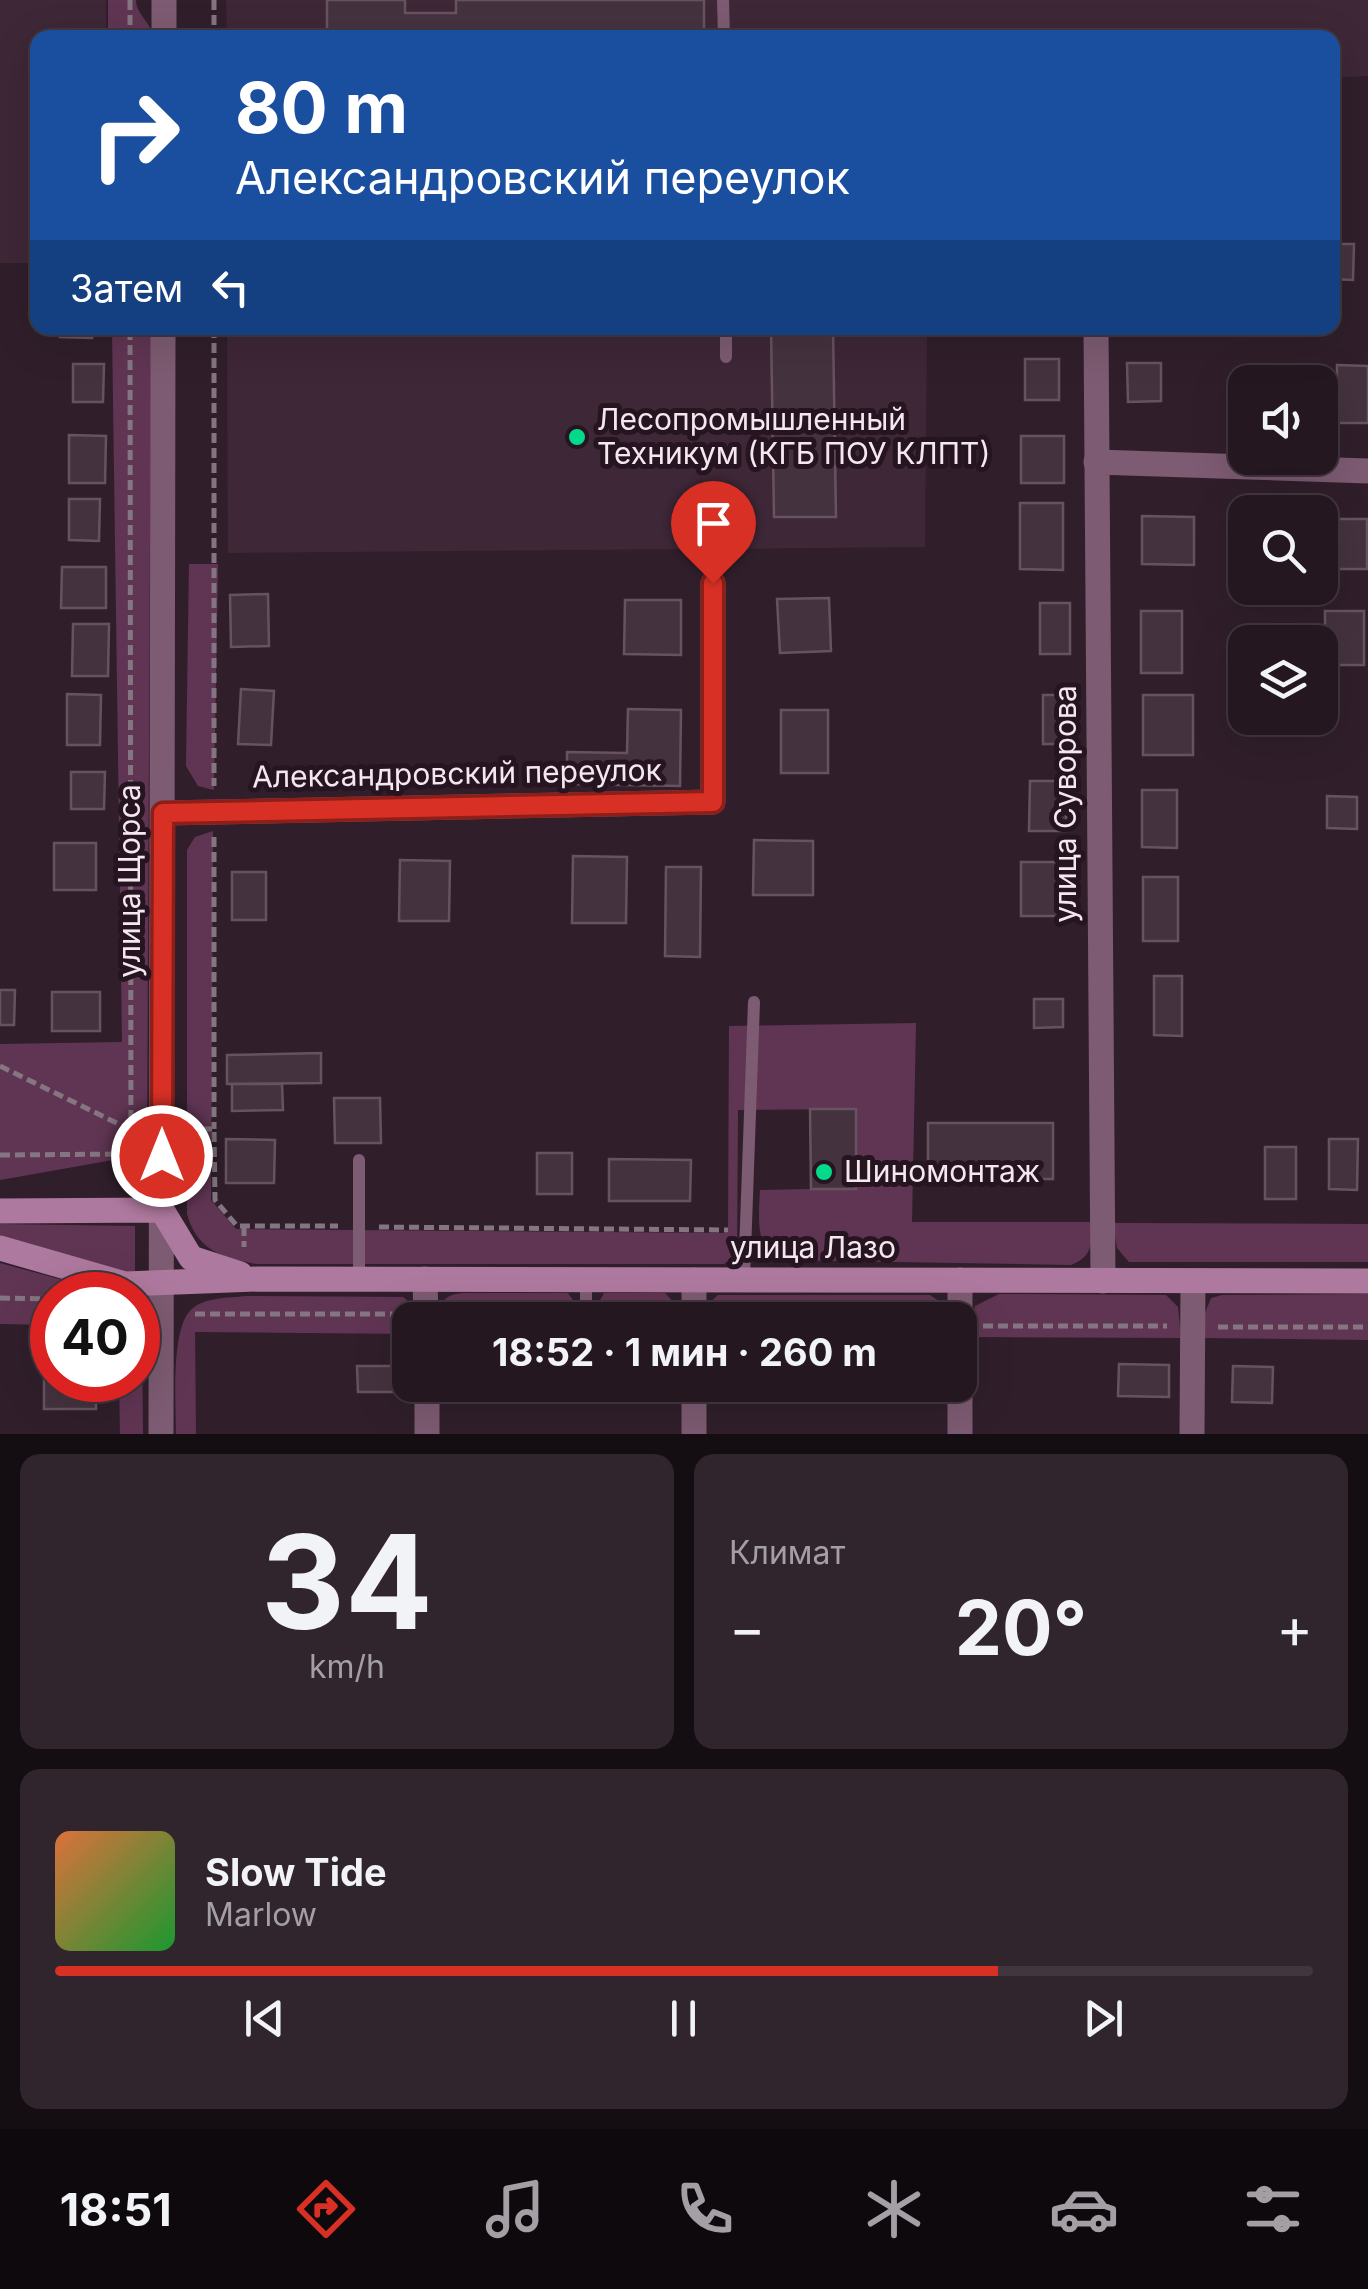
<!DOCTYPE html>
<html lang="ru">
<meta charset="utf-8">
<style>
:root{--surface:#241720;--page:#30242d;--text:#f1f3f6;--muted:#a39fa5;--line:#41363e;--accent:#d93025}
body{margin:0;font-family:Inter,sans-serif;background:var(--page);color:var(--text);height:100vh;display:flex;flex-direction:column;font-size:38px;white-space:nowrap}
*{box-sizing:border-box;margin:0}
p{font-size:32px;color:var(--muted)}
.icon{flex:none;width:55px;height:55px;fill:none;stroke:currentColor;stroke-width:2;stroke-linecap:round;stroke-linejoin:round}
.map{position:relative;height:1434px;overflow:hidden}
.panel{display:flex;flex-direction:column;gap:20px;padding:20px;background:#140d12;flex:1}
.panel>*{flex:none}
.hud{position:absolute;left:30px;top:30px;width:1310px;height:305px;border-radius:20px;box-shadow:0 10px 40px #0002,0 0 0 2px var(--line);background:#1a4fa0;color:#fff;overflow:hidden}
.controls{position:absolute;left:1228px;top:365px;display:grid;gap:20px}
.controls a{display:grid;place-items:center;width:110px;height:110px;border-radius:20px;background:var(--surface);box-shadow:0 10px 40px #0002,0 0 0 2px var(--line);font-size:50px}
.speed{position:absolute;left:30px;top:1272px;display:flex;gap:20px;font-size:50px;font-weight:700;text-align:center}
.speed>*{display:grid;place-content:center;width:130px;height:130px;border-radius:50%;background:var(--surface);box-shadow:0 10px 40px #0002,0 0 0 2px var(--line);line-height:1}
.speed .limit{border:15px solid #d22;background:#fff;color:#111}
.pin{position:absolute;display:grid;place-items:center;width:85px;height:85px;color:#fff;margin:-102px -42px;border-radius:50% 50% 50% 0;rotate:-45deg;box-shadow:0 0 10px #0007}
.pin .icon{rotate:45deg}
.me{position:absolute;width:110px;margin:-55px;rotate:0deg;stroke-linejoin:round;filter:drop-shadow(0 0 8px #0008)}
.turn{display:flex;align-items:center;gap:35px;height:210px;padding:0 40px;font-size:45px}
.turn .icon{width:130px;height:130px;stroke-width:2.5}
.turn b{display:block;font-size:70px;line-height:85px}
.then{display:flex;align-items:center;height:95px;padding:0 40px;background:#0003;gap:20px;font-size:38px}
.big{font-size:75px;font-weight:700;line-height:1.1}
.panel .card{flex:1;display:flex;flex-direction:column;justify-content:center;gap:15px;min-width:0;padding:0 35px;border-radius:20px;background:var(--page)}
.panel .dial{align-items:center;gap:0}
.dial b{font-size:130px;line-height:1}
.song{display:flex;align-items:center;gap:30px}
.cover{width:120px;height:120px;border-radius:15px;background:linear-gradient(135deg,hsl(20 70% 55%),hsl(130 70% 35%))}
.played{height:10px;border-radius:5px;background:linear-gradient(90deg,var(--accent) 75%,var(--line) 75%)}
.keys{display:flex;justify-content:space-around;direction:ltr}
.heat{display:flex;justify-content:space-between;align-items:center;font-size:55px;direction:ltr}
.panel .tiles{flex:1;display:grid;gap:20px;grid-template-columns:1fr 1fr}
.card:last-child{grid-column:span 2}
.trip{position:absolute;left:392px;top:1302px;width:585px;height:100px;border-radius:20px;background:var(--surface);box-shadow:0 10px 40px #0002,0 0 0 2px var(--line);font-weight:700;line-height:100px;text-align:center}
.menu{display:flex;height:160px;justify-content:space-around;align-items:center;background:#0e090d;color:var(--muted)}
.menu .icon{width:70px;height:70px}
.menu .on{color:var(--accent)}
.menu b{font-size:45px;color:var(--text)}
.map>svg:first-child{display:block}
.built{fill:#3e2737}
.green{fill:#603553}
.building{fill:#45323f;stroke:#675360;stroke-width:2.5}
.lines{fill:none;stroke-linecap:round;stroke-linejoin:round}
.path{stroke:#847680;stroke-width:5;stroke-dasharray:10 5;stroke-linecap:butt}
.service{stroke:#7d5b72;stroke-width:12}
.minor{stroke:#7d5b72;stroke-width:25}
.tertiary{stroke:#7d5b72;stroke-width:25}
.secondary{stroke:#ae799e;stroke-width:25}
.route-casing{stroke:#8d1f18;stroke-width:25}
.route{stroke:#d93025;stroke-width:18}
.poi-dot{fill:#03d98b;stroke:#261521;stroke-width:4}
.labels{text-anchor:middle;stroke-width:10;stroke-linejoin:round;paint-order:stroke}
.poi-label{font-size:30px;fill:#f4e8f0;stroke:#261521;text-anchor:start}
.street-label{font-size:30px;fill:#f4e8f0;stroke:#261521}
</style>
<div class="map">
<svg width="1368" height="1434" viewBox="0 0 1368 1434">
<rect width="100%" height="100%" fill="#301f2b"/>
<g class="built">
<path d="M 0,0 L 106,0 L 106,37 L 38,38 L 37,263 L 0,263 Z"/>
<path d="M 226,0 L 1368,0 L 1368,76 L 1333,78 L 1332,38 L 227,37 Z"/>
<path d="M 227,328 L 927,328 L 925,547 L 228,553 Z"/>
</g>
<g class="green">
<path d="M 108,0 L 136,0 C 136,15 152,22 152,37 L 108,37 Z"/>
<path d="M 112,328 L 151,328 L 147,1154 L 0,1180 L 0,1044 L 122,1042 Z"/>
<path d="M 189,564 L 218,564 L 214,790 L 198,786 L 186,766 Z"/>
<path d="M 213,831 L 211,1200 L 236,1229 L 728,1233 L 729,1026 L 916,1023 L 912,1222 L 1093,1222 C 1092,1244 1092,1257 1071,1265 L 775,1260 C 755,1244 759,1213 760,1190 L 856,1188 L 855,1109 L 738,1110 L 737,1254 L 724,1264 L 256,1264 C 222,1258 197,1250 187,1214 L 187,850 L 195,837 Z"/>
<path d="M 1113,1223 L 1368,1224 L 1368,1262 L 1129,1262 L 1117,1248 Z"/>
<path d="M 0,1224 L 135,1226 L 135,1275 L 0,1239 Z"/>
<path d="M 0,1263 L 115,1294 L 117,1295 L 52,1295 L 52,1325 L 0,1324 Z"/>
<path d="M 464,1293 L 568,1293 L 582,1313 L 593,1313 L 604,1293 L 665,1293 L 678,1307 L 681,1320 L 438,1320 C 439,1302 445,1294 464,1293 Z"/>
<path d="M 999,1294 L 1166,1295 L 1178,1307 L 1181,1338 L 972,1337 L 975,1306 Z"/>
<path d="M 1368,1294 L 1368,1340 L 1204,1338 L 1205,1313 L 1211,1298 L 1222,1295 Z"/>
<path d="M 718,1295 L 930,1295 L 948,1307 L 951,1320 L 704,1320 L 705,1307 Z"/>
<path d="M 246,1296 L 403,1297 L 414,1306 L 417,1320 L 410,1320 L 410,1334 L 195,1332 L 196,1434 L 176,1434 C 176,1406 170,1327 192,1309 C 205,1297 229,1298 246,1296 Z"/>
<path d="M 138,1313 L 142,1323 L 143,1434 L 120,1434 L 119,1380 L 138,1380 Z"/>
</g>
<g class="building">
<path d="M 327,0 L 405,0 L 405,13 L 456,13 L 456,0 L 704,0 L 704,38 L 327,38 Z"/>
<path d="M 1332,244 L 1354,244 L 1353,280 L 1332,279 Z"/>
<path d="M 60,328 L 92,328 L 92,338 L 60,337 Z"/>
<path d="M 771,328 L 833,328 L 836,517 L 774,517 Z"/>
<rect x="1025" y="359" width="34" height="41"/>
<path d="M 1127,363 L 1161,363 L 1161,401 L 1128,402 Z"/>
<path d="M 73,364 L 104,364 L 103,402 L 73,402 Z"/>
<path d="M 1337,365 L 1368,366 L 1368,423 L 1337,423 Z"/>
<path d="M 69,435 L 106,436 L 105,483 L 69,483 Z"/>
<rect x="1021" y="436" width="43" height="47"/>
<path d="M 69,499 L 100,499 L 99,541 L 69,540 Z"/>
<path d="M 1020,503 L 1063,503 L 1063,570 L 1020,569 Z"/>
<path d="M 1142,516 L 1194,517 L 1194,565 L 1142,564 Z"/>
<rect x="1327" y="519" width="40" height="50"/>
<path d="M 62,567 L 106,567 L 106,608 L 61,608 Z"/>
<path d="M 268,594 L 269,646 L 231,647 L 230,595 Z"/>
<path d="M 829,598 L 831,651 L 780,653 L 777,599 Z"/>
<path d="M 625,600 L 681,600 L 681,655 L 624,654 Z"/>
<rect x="1040" y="603" width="30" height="51"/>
<rect x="1141" y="611" width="41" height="62"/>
<rect x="1325" y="611" width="39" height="54"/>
<path d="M 73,624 L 109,624 L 108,676 L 72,676 Z"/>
<path d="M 241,689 L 274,691 L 271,745 L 238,744 Z"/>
<path d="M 67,694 L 101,695 L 100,745 L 67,745 Z"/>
<rect x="1043" y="695" width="32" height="49"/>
<rect x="1143" y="695" width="50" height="60"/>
<path d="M 628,709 L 681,710 L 680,786 L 567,784 L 567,752 L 627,753 Z"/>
<rect x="781" y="710" width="47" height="63"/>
<path d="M 71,772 L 105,772 L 104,809 L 71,809 Z"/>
<path d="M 1030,781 L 1066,781 L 1066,831 L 1029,831 Z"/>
<path d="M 1142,790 L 1177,790 L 1177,848 L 1142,847 Z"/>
<path d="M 1327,796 L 1357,797 L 1357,829 L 1327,828 Z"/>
<path d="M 754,840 L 813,841 L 813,895 L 753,895 Z"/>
<rect x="54" y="843" width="42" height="47"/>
<path d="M 573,856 L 627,857 L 626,923 L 572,923 Z"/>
<path d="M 400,860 L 450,861 L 449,921 L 399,921 Z"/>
<rect x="1021" y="862" width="45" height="54"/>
<path d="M 666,867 L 701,867 L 700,957 L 665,956 Z"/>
<rect x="232" y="872" width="34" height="48"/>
<rect x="1143" y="877" width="35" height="64"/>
<path d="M 1154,976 L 1182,976 L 1182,1036 L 1154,1035 Z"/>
<path d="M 0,990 L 15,990 L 14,1025 L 0,1025 Z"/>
<rect x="52" y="992" width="48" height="39"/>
<path d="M 1034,999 L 1063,999 L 1063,1027 L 1034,1028 Z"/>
<path d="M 321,1053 L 321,1083 L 227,1084 L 227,1055 Z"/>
<path d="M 232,1084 L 282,1084 L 283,1110 L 232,1111 Z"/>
<path d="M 334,1098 L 380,1098 L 381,1143 L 335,1143 Z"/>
<path d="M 810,1109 L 856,1109 L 856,1189 L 811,1189 Z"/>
<rect x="928" y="1123" width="125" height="56"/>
<path d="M 226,1139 L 275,1140 L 274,1183 L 226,1183 Z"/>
<path d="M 1329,1139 L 1358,1139 L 1357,1190 L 1329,1189 Z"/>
<rect x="1265" y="1147" width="31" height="52"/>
<rect x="537" y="1153" width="35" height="41"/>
<path d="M 609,1159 L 691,1160 L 690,1201 L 609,1201 Z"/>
<path d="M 44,1347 L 52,1347 L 52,1380 L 96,1380 L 96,1409 L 44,1409 Z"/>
<path d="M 1119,1364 L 1169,1365 L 1169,1397 L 1118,1396 Z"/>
<path d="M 357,1366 L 402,1366 L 402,1392 L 358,1392 Z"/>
<path d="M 1233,1366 L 1273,1367 L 1272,1403 L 1232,1402 Z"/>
<rect x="648" y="1385" width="22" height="10"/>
<path d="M 748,1385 L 806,1385 L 806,1395 L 748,1393 Z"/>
<rect x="871" y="1385" width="33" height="15"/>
</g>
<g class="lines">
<g class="path">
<path d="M 130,0 L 130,38"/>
<path d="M 214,0 L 214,38"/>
<path d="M 214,328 L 214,786"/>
<path d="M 214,837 L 214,1129"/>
<path d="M 0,1066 L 131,1130"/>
<path d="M 202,1129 L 214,1129 L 215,1200 L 237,1226 L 338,1226"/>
<path d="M 0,1155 L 131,1154 L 130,328"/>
<path d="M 244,1226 L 244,1247"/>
<path d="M 379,1227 L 728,1230"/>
<path d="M 0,1298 L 52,1299"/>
<path d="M 195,1314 L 402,1314"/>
<path d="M 983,1326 L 1167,1326"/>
<path d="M 1218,1327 L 1368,1327"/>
</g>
<g class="service">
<path d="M 723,0 L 724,38"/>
<path d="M 723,328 L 726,331 L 726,357"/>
<path d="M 359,1160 L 359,1279"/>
<path d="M 744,1280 L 754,1002"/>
<path d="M 586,1320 L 586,1279"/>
</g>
<g class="minor">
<path d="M 1096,328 L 1103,1281"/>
<path d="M 1096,462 L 1368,471"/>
<path d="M 163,813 L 713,802 L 713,583"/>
<path d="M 425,1279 L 426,1320"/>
<path d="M 694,1280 L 694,1320"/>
<path d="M 960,1280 L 960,1320"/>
<path d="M 960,1338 L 960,1434"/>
<path d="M 427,1385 L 427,1434"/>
<path d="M 694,1385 L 694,1434"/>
<path d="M 1192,1434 L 1193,1281"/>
</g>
<g class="tertiary">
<path d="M 164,38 L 164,0"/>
<path d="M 161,1434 L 163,328"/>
</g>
<g class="secondary">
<path d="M 0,1211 L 162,1210 L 191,1258 L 240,1274"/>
<path d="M 0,1248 L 125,1284 L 258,1279 L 1368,1281"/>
</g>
</g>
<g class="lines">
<g class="route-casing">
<path id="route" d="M 162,1156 L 163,813 L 713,802 L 713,583"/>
</g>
<use href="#route" class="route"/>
</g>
<g class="poi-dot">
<circle cx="577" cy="437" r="10"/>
<circle cx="824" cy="1172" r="10"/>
</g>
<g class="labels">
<g class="poi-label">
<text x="597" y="430">Лесопромышленный<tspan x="597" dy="34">Техникум (КГБ ПОУ КЛПТ)</tspan></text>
<text x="844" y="1182">Шиномонтаж</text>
</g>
<g class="street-label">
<text transform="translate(457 774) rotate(-1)" y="10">Александровский переулок</text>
<text transform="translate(1066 804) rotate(-90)" y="10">улица Суворова</text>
<text transform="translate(130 881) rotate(-90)" y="10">улица Щорса</text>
<text x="813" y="1258">улица Лазо</text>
</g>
</g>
</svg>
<div class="controls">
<a><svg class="icon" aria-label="sound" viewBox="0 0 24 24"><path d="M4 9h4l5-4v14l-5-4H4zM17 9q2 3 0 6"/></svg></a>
<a><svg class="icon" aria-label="search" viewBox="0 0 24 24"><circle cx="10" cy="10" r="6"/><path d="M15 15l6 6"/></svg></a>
<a><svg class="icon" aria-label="layers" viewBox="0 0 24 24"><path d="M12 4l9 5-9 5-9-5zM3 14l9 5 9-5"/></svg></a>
</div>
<div class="speed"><div class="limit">40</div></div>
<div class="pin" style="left:713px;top:583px;background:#d93025"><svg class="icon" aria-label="arrive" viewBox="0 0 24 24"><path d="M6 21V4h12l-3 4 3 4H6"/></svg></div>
<svg class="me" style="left:162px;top:1156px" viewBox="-20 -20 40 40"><circle r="17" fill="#d93025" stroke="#fff" stroke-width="3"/><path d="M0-11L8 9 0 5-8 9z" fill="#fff"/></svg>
<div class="trip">18:52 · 1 мин · 260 m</div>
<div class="hud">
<div class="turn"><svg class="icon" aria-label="right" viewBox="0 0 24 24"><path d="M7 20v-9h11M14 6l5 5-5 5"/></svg><div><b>80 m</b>Александровский переулок</div></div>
<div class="then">Затем<svg class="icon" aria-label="left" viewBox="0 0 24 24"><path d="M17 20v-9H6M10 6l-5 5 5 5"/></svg></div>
</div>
</div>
<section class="panel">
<div class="tiles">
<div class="card dial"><b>34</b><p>km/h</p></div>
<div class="card"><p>Климат</p>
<div class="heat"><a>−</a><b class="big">20°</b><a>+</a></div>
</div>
<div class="card">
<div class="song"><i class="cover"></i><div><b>Slow Tide</b><p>Marlow</p></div></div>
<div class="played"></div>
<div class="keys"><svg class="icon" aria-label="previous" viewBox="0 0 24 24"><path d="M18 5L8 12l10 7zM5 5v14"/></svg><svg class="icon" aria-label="pause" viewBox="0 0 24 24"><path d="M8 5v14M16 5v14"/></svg><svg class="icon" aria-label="next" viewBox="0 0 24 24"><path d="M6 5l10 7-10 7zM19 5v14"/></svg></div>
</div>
</div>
</section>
<nav class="menu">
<b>18:51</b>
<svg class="icon on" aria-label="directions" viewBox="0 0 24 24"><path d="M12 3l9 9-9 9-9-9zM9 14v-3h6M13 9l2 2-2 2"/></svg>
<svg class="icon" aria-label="music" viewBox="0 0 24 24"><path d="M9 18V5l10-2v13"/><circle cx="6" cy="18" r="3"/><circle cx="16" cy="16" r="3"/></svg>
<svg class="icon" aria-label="phone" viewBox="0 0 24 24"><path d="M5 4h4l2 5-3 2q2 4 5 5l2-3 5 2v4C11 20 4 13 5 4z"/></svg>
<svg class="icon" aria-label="climate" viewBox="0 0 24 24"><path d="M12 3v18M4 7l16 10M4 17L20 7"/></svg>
<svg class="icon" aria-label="car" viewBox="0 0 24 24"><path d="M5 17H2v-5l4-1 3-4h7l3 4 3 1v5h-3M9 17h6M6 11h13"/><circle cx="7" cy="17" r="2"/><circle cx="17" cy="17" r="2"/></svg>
<svg class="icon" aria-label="filters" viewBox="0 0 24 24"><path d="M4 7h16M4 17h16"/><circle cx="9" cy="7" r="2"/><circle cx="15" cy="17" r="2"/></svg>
</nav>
